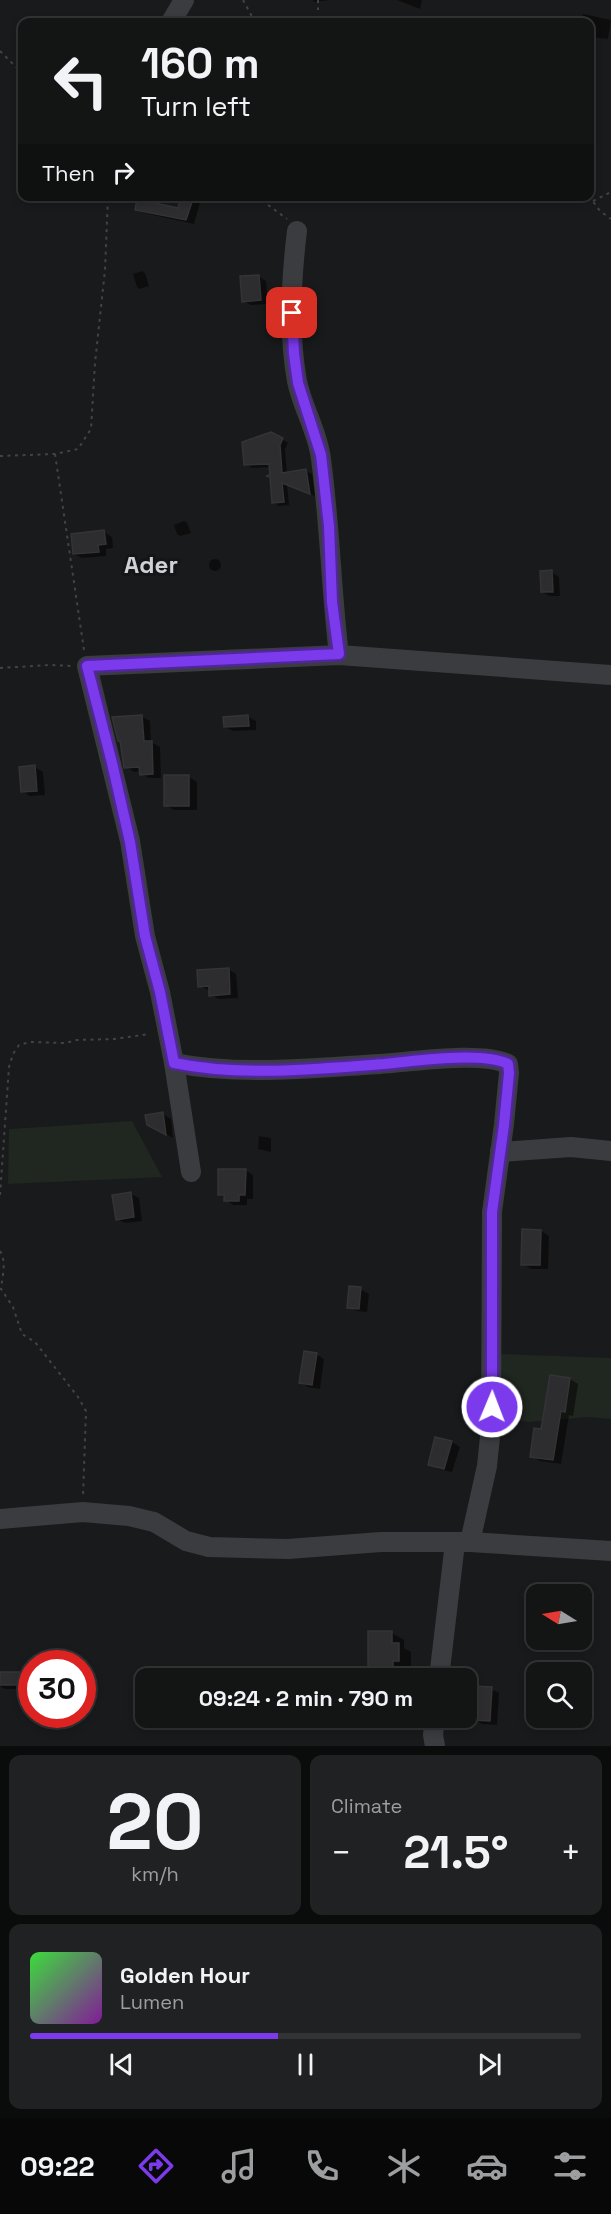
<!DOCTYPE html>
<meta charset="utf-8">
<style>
:root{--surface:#131414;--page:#202122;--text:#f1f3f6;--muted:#9d9ea0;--line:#323334;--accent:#7c3aed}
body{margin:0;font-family:"Space Grotesk",sans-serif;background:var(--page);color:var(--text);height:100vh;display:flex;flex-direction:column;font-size:22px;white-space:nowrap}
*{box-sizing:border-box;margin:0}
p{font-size:20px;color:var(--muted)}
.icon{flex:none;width:33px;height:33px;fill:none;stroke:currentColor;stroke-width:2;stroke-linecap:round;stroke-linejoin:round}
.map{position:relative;height:1746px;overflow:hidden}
.drawer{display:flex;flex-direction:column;gap:9px;padding:9px;background:#0a0b0b;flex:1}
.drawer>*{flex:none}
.top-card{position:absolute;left:18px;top:18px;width:576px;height:183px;border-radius:12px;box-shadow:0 3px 9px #0003,0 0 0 2px var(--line);background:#131414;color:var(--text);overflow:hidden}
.needle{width:39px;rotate:281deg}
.controls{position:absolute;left:526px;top:1584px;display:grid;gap:12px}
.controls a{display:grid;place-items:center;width:66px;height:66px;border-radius:12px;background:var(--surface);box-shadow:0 3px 9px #0003,0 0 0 2px var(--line);font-size:30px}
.speed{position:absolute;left:18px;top:1650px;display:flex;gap:12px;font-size:30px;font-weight:700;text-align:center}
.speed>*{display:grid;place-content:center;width:78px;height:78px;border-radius:50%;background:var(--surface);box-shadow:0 3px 9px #0003,0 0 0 2px var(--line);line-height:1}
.speed .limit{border:9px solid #d22;background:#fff;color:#111}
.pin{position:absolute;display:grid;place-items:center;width:51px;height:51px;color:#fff;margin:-26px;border-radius:12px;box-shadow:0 3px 9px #0006}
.me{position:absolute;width:66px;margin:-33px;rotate:1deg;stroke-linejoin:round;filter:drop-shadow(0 0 4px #0008)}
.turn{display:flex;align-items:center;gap:21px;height:126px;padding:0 24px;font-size:27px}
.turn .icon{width:78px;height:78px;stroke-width:2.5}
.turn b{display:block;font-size:42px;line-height:51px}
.then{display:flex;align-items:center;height:57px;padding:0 24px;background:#0003;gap:12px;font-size:22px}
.big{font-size:45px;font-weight:800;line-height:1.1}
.drawer .card{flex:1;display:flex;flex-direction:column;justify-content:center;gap:9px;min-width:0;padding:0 21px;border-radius:12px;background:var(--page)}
.drawer .dial{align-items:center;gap:0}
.dial b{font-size:78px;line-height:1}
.song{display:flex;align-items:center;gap:18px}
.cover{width:72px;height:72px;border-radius:9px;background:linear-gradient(135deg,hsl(120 70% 55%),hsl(290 70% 35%))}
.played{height:6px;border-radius:3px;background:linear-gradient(90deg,var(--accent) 45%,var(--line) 45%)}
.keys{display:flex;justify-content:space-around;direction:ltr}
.heat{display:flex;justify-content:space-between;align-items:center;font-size:33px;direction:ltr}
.drawer .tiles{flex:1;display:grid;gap:9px;grid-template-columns:1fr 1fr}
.card:last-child{grid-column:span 2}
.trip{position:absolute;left:135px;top:1668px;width:342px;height:60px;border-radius:12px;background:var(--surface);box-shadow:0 3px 9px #0003,0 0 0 2px var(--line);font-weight:800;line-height:60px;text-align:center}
.tab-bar{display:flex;height:96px;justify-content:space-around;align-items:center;background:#080808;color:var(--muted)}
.tab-bar .icon{width:42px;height:42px}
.tab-bar .selected{color:var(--accent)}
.tab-bar b{font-size:27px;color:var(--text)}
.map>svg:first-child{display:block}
.green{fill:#202620}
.shadow{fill:#0007}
.building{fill:#2d2d2f;stroke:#343437;stroke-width:1.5}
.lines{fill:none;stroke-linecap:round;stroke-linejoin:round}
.path{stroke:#414347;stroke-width:2;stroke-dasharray:3 4.5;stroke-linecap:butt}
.minor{stroke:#3b3c40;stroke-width:20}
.route-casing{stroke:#51269a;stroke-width:15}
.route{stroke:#7c3aed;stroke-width:10}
.labels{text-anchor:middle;stroke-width:6;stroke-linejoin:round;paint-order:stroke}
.quarter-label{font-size:24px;font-weight:bold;fill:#ced1d6;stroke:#141516}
</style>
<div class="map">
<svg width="611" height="1746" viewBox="0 0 611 1746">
<rect width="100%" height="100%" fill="#191a1b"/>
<g class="green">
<path d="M 132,1121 L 162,1177 L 8,1184 L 9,1129 Z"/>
<path d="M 498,1354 L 611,1358 L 611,1419 L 589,1417 L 529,1422 L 495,1417 Z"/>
</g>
<g class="shadow">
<path d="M 312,0 L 329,0 L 315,2 Z"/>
<path d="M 397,0 L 422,0 L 420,9 Z"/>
<path d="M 583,14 L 611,20 L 608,39 L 590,37 L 590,22 L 582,22 Z"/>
<path d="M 139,196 L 164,196 L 162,206 L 179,210 L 183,196 L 202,196 L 194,224 L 144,213 L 136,209 Z"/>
<path d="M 142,271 L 145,273 L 149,286 L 140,289 L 137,287 L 133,274 Z"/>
<path d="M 258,276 L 266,281 L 268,304 L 251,305 L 243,301 Z"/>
<path d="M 282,439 L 288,443 L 285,449 L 287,474 L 306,471 L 312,474 L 315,496 L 287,484 L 289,505 L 279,506 L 273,502 L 270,467 L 252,468 L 246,464 Z"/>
<path d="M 184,521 L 187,523 L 191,533 L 180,536 L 177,534 L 174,525 Z"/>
<path d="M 104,532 L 112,537 L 113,548 L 106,549 L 106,556 L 82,558 L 74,554 Z"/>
<circle cx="215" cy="565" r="6"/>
<path d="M 551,572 L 559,577 L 560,596 L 550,596 L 542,592 Z"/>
<path d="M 142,717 L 150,721 L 151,742 L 160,747 L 161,778 L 149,778 L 141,774 L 141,771 L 134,772 L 126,767 Z"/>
<path d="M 248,717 L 256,721 L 256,730 L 233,731 L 225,727 Z"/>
<path d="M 35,767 L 43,772 L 45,795 L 30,796 L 22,791 Z"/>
<path d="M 189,777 L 197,782 L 197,810 L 174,810 L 166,805 Z"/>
<path d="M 228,969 L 236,974 L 238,998 L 219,999 L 211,995 L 211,991 L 199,986 Z"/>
<path d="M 163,1114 L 171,1119 L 173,1138 L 157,1129 Z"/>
<path d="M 259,1136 L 271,1138 L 271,1152 L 258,1149 Z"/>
<path d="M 245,1170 L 253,1175 L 253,1199 L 247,1199 L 247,1205 L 233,1205 L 219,1194 Z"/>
<path d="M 131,1194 L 139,1198 L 142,1221 L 125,1223 L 117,1219 Z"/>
<path d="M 541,1231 L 549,1236 L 548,1269 L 531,1269 L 523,1264 Z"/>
<path d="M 360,1289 L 369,1294 L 367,1312 L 357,1311 L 348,1307 Z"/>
<path d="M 316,1354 L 324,1359 L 320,1389 L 308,1387 L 300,1382 Z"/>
<path d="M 551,1376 L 570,1379 L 578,1384 L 573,1416 L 569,1415 L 561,1464 L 540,1461 L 532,1456 L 542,1431 Z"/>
<path d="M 452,1442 L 460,1447 L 452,1472 L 438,1469 L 430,1464 Z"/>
<path d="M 392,1633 L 404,1640 L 404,1648 L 411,1652 L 411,1667 L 405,1668 L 405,1678 L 366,1678 L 366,1672 L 370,1672 Z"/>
<path d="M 0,1673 L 32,1673 L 32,1689 L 5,1689 L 0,1686 Z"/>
<path d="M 491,1689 L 499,1693 L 497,1725 L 482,1724 L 474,1719 L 474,1708 L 468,1704 Z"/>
</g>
<g class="building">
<path d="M 181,196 L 194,196 L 186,220 L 135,210 L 137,199 L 178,208 Z"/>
<path d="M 259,275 L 261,300 L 242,302 L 240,276 Z"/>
<path d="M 271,432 L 283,438 L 280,445 L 282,473 L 306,469 L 310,494 L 282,483 L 284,502 L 272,503 L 270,477 L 266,476 L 270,475 L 269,464 L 244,465 L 242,442 Z"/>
<path d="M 104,530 L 106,544 L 98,545 L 99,552 L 73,554 L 71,534 Z"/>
<path d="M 552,570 L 553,592 L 541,592 L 540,571 Z"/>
<path d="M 142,715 L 144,741 L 152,741 L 153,774 L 140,775 L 139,767 L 124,768 L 120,741 L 118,741 L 112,717 Z"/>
<path d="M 248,715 L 249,726 L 224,727 L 223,717 Z"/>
<path d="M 35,765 L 37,791 L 21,792 L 19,767 Z"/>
<rect x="164" y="775" width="25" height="31"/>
<path d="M 229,968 L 230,994 L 209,996 L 209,986 L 198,987 L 197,970 Z"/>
<path d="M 163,1112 L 166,1135 L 147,1125 L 145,1115 Z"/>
<path d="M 218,1169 L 246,1169 L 245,1195 L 239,1195 L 239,1201 L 224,1201 L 224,1195 L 218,1195 Z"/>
<path d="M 131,1192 L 134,1217 L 116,1220 L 112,1195 Z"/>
<path d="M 522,1229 L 541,1230 L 540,1265 L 521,1265 Z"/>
<path d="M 349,1286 L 361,1287 L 359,1309 L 347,1308 Z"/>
<path d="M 304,1351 L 317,1353 L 312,1385 L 299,1383 Z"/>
<path d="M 550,1375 L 570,1378 L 565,1412 L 561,1411 L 553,1460 L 530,1457 L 534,1428 L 541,1429 Z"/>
<path d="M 435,1437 L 452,1441 L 444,1469 L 428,1465 Z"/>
<path d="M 368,1631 L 392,1631 L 392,1643 L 399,1643 L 399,1661 L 393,1661 L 393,1678 L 368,1678 Z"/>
<path d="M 0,1672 L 23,1672 L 22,1685 L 0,1685 Z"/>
<path d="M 473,1686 L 492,1687 L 490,1721 L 472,1720 L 473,1705 L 467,1705 L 468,1693 L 472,1693 Z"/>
</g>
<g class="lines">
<g class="path">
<path d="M 243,0 L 255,22"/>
<path d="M 318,0 L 318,10"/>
<path d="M 0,51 L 22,73"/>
<path d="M 256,196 L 287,219"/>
<path d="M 589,196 L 600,211 L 611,219"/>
<path d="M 593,201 L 611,192"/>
<path d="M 55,454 L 84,650"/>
<path d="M 0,456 L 55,454 L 78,449 L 91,429 L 95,363 L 105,270 L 108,196"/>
<path d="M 0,668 L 50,665 L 72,666"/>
<path d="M 0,1195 L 9,1067 L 13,1054 L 19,1045 L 30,1042 L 65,1043 L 77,1040 L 114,1039 L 150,1034"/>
<path d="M 0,1251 C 7,1262 2,1277 1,1289 L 13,1307 L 22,1334 L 35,1342 L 78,1397 L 86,1411 L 83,1496"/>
</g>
<g class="minor">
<path d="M 171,22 L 184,0"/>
<path d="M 297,231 C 291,280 288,331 297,381 C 302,407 318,432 321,459 C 330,524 331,589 339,655"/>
<path d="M 174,1063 C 241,1076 312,1068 380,1064 C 411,1062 481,1051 508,1064 L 509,1073 L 504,1124 L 492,1212 L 491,1427 L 487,1466 L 470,1542"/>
<path d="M 500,1152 L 571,1147 L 611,1151"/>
<path d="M 191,1172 L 174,1063 L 160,992 L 145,936 L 130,841 L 87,666 L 339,655 L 611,675"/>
<path d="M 0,1519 L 83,1512 L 129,1516 L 154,1522 L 186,1541 L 209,1547 L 288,1549 L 381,1542 L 470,1542 L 611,1551"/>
<path d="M 439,1678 L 455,1543"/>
<path d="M 435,1746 L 433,1735 L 435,1718"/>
</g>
</g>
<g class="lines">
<g class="route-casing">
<path id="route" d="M 292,313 L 294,354 L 298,383 L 321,455 L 329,526 L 332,602 L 339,654 L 87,666 L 112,763 L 130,842 L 145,936 L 160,992 L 174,1063 C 242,1077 315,1069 384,1064 C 413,1061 483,1051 508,1064 L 509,1073 L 504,1125 L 492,1212 L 492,1407"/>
</g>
<use href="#route" class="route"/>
</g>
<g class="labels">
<g class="quarter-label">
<text x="151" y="573">Ader</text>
</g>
</g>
</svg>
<div class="controls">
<a><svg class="needle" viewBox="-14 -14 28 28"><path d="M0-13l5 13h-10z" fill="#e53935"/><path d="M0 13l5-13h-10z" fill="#9d9ea0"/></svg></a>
<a><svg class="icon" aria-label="search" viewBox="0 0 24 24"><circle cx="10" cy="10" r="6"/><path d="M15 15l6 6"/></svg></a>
</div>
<div class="speed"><div class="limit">30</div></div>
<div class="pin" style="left:292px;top:313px;background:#d93025"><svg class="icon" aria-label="arrive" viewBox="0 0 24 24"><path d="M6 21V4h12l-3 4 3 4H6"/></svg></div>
<svg class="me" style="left:492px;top:1407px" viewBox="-20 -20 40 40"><circle r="17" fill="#7c3aed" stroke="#fff" stroke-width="3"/><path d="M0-11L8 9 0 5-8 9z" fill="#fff"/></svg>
<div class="trip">09:24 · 2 min · 790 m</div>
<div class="top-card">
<div class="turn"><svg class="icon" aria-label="left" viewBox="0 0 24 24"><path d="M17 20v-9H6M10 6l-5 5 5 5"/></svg><div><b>160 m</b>Turn left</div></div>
<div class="then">Then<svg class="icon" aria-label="right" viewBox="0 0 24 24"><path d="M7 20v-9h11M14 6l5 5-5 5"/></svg></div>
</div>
</div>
<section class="drawer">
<div class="tiles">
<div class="card dial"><b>20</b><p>km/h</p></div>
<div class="card"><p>Climate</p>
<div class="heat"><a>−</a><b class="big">21.5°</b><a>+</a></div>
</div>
<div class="card">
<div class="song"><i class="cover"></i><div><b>Golden Hour</b><p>Lumen</p></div></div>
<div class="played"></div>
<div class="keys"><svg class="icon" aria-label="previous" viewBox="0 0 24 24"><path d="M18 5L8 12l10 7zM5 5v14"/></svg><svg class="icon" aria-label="pause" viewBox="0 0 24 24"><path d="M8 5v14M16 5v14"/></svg><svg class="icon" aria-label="next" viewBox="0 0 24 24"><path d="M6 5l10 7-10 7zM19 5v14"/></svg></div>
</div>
</div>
</section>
<nav class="tab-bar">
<b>09:22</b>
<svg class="icon selected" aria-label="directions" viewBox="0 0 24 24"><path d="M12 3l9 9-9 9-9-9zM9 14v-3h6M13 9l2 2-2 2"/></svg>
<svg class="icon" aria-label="music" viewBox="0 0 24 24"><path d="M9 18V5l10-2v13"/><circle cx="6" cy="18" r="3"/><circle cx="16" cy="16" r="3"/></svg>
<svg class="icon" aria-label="phone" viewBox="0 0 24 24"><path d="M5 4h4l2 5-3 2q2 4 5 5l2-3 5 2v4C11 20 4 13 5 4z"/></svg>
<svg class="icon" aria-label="climate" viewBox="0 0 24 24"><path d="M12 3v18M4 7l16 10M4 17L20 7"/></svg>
<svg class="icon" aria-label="car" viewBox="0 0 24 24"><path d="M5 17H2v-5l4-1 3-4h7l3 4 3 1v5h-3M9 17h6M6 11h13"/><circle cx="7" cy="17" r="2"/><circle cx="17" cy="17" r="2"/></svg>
<svg class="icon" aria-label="filters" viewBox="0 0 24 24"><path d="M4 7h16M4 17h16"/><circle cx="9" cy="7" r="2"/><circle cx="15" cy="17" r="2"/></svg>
</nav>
